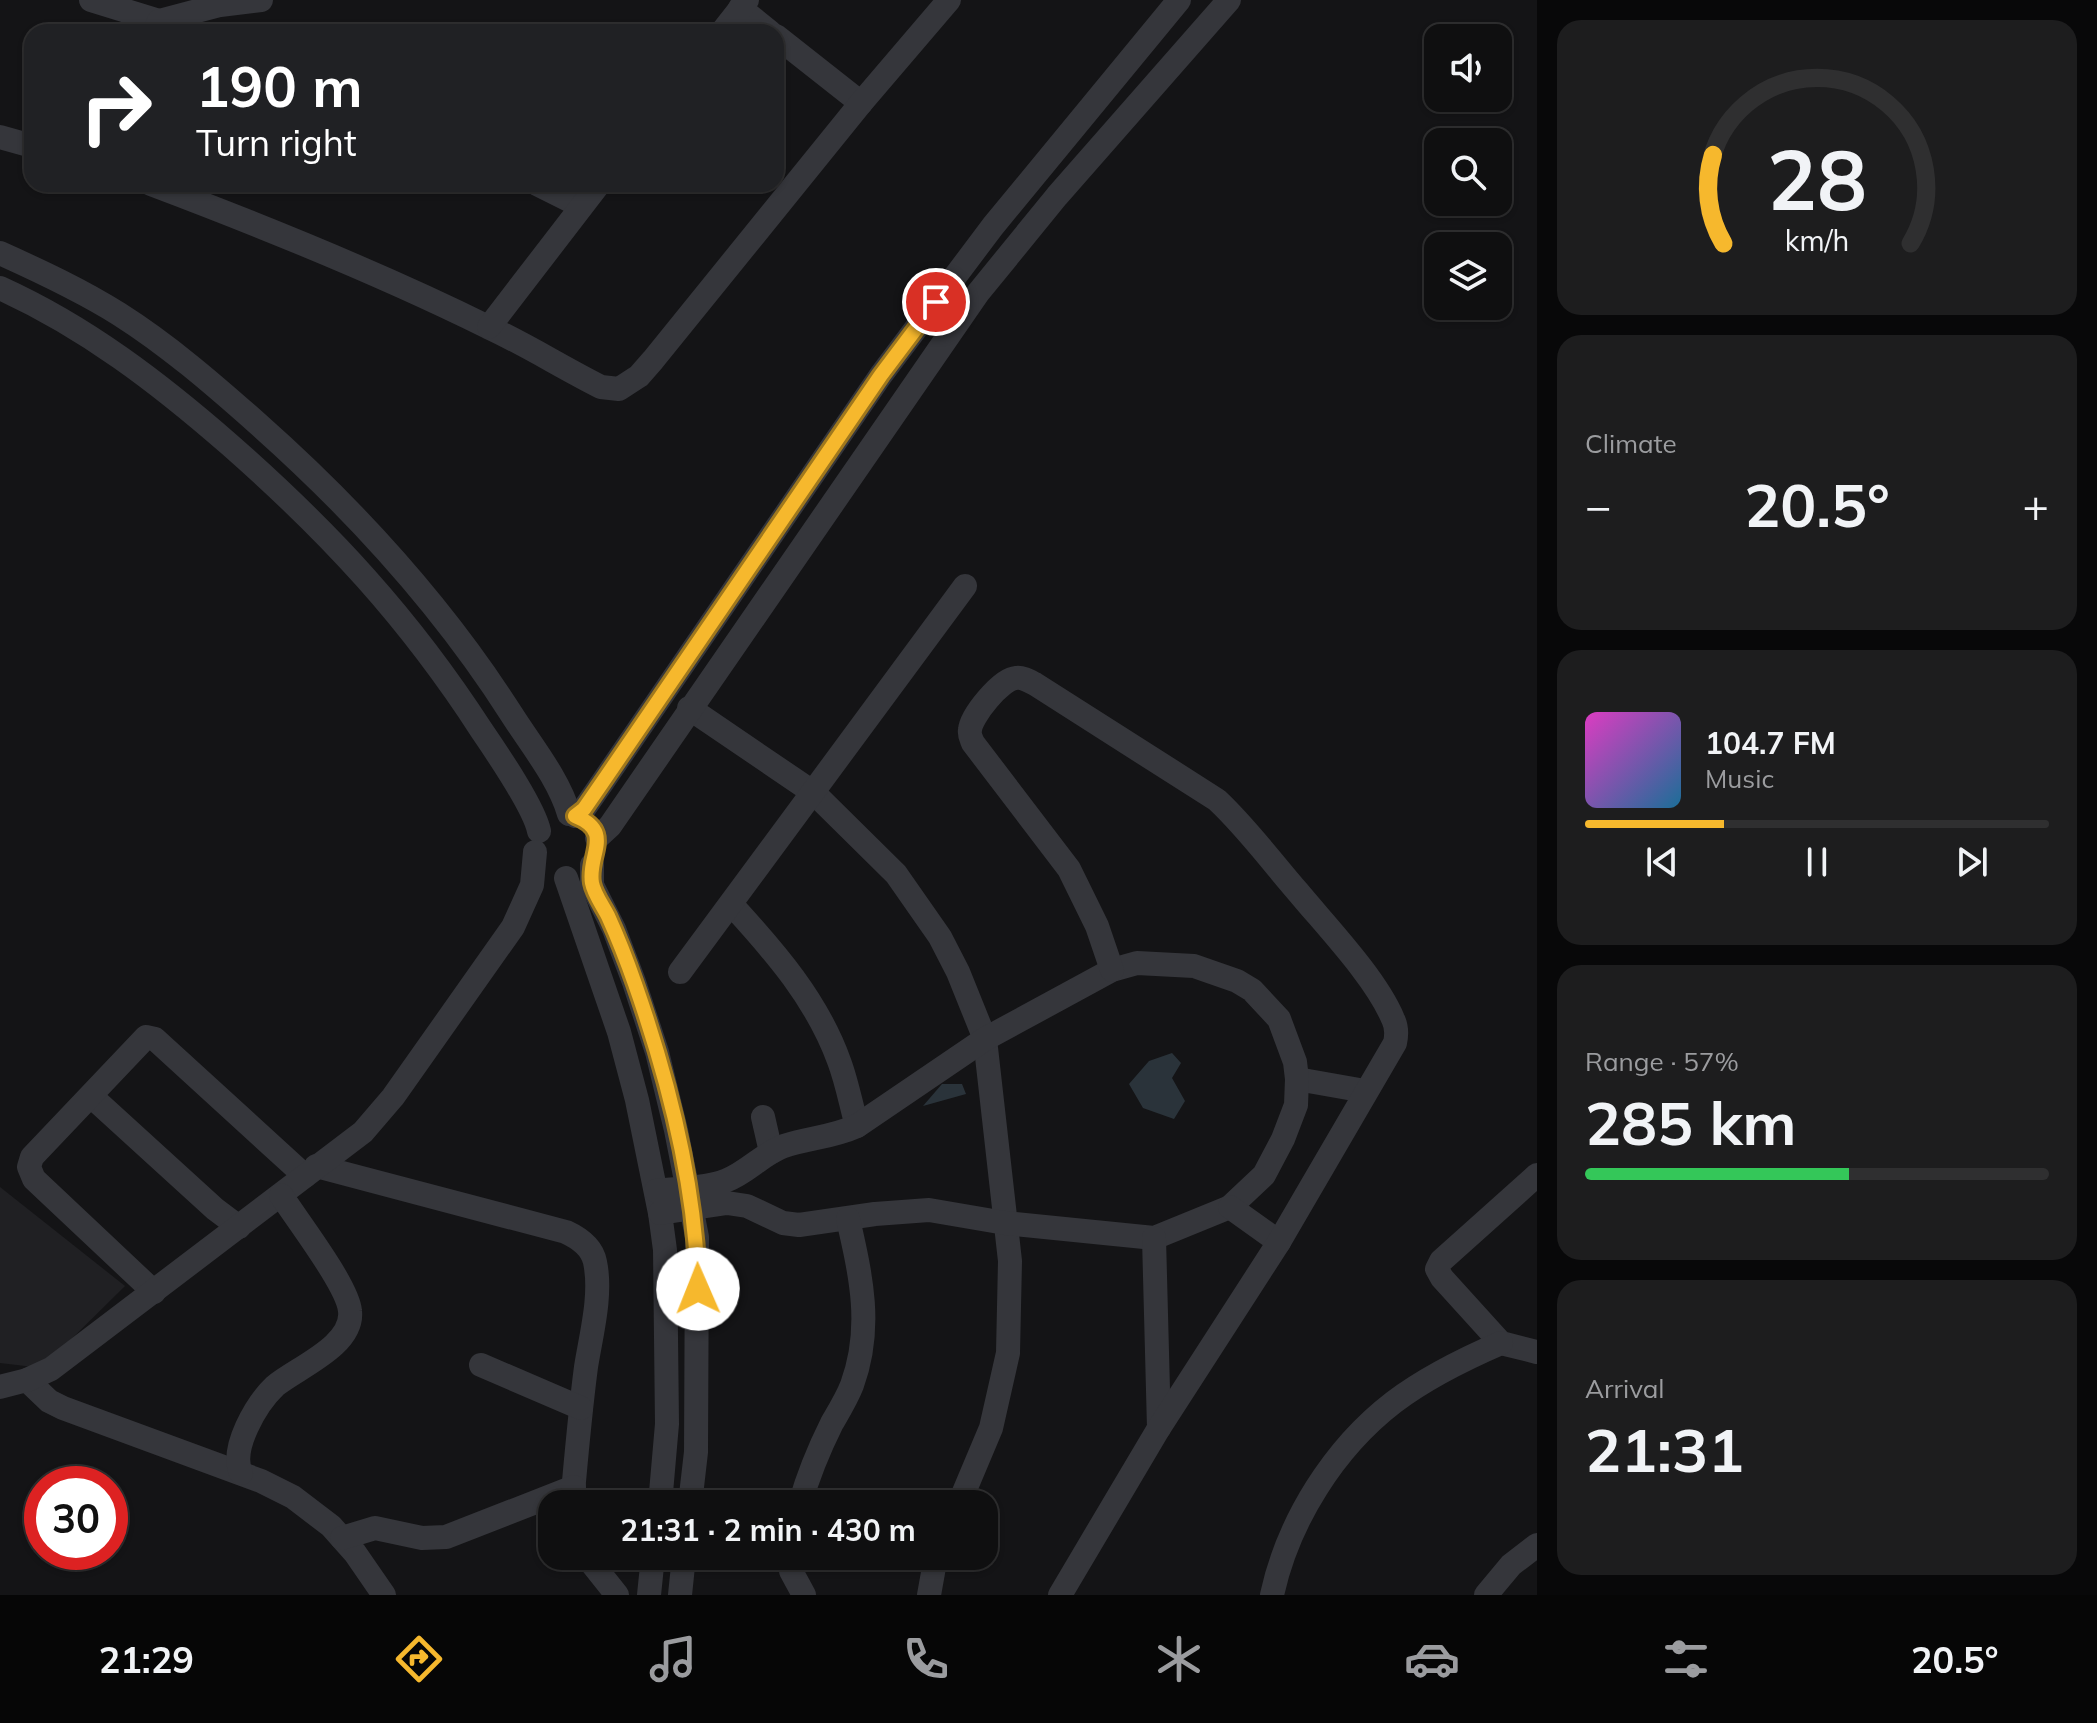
<!DOCTYPE html>
<meta charset="utf-8">
<style>
:root{--surface:#0f0f10;--page:#1d1d1e;--text:#f1f3f6;--muted:#9b9c9f;--line:#2f2f30;--accent:#f6b82d}
body{margin:0;font-family:Mulish,sans-serif;background:var(--page);color:var(--text);height:100vh;display:flex;flex-direction:column;font-size:30px;white-space:nowrap}
*{box-sizing:border-box;margin:0}
p{font-size:26px;color:var(--muted)}
.icon{flex:none;width:44px;height:44px;fill:none;stroke:currentColor;stroke-width:2;stroke-linecap:round;stroke-linejoin:round}
.map{position:relative;flex:1;overflow:hidden}
.panel{display:flex;flex-direction:column;gap:20px;padding:20px;background:#080809;width:560px}
.panel>*{flex:none}
.top-card{position:absolute;left:24px;top:24px;width:760px;height:168px;border-radius:24px;box-shadow:0 2px 6px #0004,0 0 0 2px var(--line);background:#202124;color:#fff;overflow:hidden}
.buttons{position:absolute;left:1424px;top:24px;display:grid;gap:16px}
.buttons a{display:grid;place-items:center;width:88px;height:88px;border-radius:16px;background:var(--surface);box-shadow:0 2px 6px #0004,0 0 0 2px var(--line);font-size:40px}
.speed{position:absolute;left:24px;top:1466px;display:flex;gap:16px;font-size:40px;font-weight:700;text-align:center}
.speed>*{display:grid;place-content:center;width:104px;height:104px;border-radius:50%;background:var(--surface);box-shadow:0 2px 6px #0004,0 0 0 2px var(--line);line-height:1}
.speed .limit{border:12px solid #d22;background:#fff;color:#111}
.pin{position:absolute;display:grid;place-items:center;width:68px;height:68px;color:#fff;margin:-34px;border:4px solid #fff;border-radius:50%;box-shadow:0 2px 8px #0007}
.me{position:absolute;width:88px;margin:-44px;rotate:359deg;stroke-linejoin:round;filter:drop-shadow(0 0 6px #0008)}
.turn{display:flex;align-items:center;gap:28px;height:168px;padding:0 40px;font-size:36px}
.turn .icon{width:104px;height:104px;stroke-width:2.5}
.turn b{display:block;font-size:56px;line-height:68px}
.big{font-size:60px;font-weight:700;line-height:1.1}
.panel .tile{flex:1;display:flex;flex-direction:column;justify-content:center;gap:12px;min-width:0;padding:0 28px;border-radius:24px;background:var(--page)}
.panel .dial{align-items:center;gap:0}
.dial svg{height:208px;overflow:visible;fill:none;stroke:var(--line);stroke-width:7;stroke-linecap:round;text-anchor:middle}
.dial text{fill:var(--text);stroke:none}
.song{display:flex;align-items:center;gap:24px}
.cover{width:96px;height:96px;border-radius:12px;background:linear-gradient(135deg,hsl(310 70% 55%),hsl(200 70% 35%))}
.played{height:8px;border-radius:4px;background:linear-gradient(90deg,var(--accent) 30%,var(--line) 30%)}
.keys{display:flex;justify-content:space-around;direction:ltr}
.heat{display:flex;justify-content:space-between;align-items:center;font-size:44px;direction:ltr}
.charge{height:12px;border-radius:6px;background:linear-gradient(90deg,#34c759 57%,var(--line) 0)}
.trip{position:absolute;left:538px;top:1490px;width:460px;height:80px;border-radius:24px;background:var(--surface);box-shadow:0 2px 6px #0004,0 0 0 2px var(--line);font-weight:700;line-height:80px;text-align:center}
.tabs{display:flex;height:128px;justify-content:space-around;align-items:center;background:#060606;color:var(--muted)}
.tabs .icon{width:56px;height:56px}
.tabs .selected{color:var(--accent)}
.tabs b{font-size:36px;color:var(--text)}
main{display:flex;flex:1;min-height:0}
.map>svg:first-child{display:block}
.built{fill:#202023}
.water{fill:#2a333a}
.lines{fill:none;stroke-linecap:round;stroke-linejoin:round}
.minor{stroke:#35363b;stroke-width:24}
.route-casing{stroke:#a0781d;stroke-width:20}
.route{stroke:#f6b82d;stroke-width:14}
</style>
<main>
<div class="map">
<svg width="1537" height="1595" viewBox="0 0 1537 1595">
<rect width="100%" height="100%" fill="#141416"/>
<path class="built" d="M 0,1187 L 125,1286 L 42,1368 L 0,1363 Z"/>
<g class="water">
<path d="M 1172,1053 L 1181,1063 L 1172,1078 L 1185,1101 L 1174,1119 L 1143,1108 L 1129,1084 L 1149,1061 Z"/>
<path d="M 942,1084 L 962,1084 L 966,1094 L 923,1106 Z"/>
</g>
<g class="lines">
<g class="minor">
<path d="M 91,0 L 159,21 L 187,32"/>
<path d="M 740,8 L 770,32"/>
<path d="M 154,32 L 159,21 L 220,5 L 261,0"/>
<path d="M 722,32 L 747,0"/>
<path d="M 776,36 L 861,103"/>
<path d="M 0,137 L 32,146"/>
<path d="M 151,184 C 265,227 379,273 488,327 C 527,345 563,368 601,387 L 619,389 L 639,376 L 653,360 L 861,103 L 949,0"/>
<path d="M 537,184 L 581,206"/>
<path d="M 0,253 C 40,271 81,290 119,314 C 168,345 213,384 257,423 C 354,509 442,605 512,715 C 531,745 559,779 569,814"/>
<path d="M 0,288 C 86,327 159,383 230,445 C 330,533 409,618 482,731 C 497,753 534,807 539,831"/>
<path d="M 489,327 L 599,184"/>
<path d="M 689,708 L 814,793 L 896,874 L 940,937 L 958,972 L 985,1039 L 1010,1261 L 1008,1353 L 991,1428 L 959,1504"/>
<path d="M 575,816 L 584,809 L 602,783 L 881,375 L 993,226 L 1179,0"/>
<path d="M 597,838 L 610,826 L 978,293 L 1057,196 L 1229,0"/>
<path d="M 592,865 L 592,885 L 614,929 L 634,982 L 657,1052 L 676,1130 L 697,1237 L 696,1452 L 690,1504"/>
<path d="M 566,878 L 619,1032 L 637,1100 L 660,1213 L 665,1250 L 667,1424 L 660,1504"/>
<path d="M 732,905 C 775,952 817,1000 839,1061 C 847,1082 851,1105 857,1126"/>
<path d="M 680,972 L 965,586"/>
<path d="M 1297,1079 L 1365,1091"/>
<path d="M 91,1096 L 215,1209 L 239,1227"/>
<path d="M 763,1117 L 771,1152"/>
<path d="M 316,1166 L 566,1232 C 579,1238 592,1247 595,1262 C 602,1295 591,1335 586,1367 C 580,1413 576,1458 572,1504"/>
<path d="M 1537,1175 L 1441,1261 L 1437,1269 L 1442,1278 L 1501,1343 L 1537,1352"/>
<path d="M 656,1191 C 678,1188 705,1189 725,1181 C 747,1173 762,1154 784,1146 C 809,1138 833,1137 857,1126 L 985,1039 L 1112,970 L 1137,963 L 1194,966 L 1237,981 L 1252,990 L 1279,1019 L 1295,1062 L 1297,1079 L 1296,1105 L 1283,1139 L 1264,1175 L 1230,1207 L 1154,1238 L 1005,1223 L 929,1210 L 875,1214 L 799,1225 L 783,1223 L 747,1206 L 727,1203 L 660,1213"/>
<path d="M 1230,1207 L 1279,1242"/>
<path d="M 1154,1238 L 1159,1428"/>
<path d="M 154,1292 L 34,1179 L 29,1167 L 32,1157 L 146,1037 L 155,1039 L 305,1176"/>
<path d="M 481,1365 L 581,1408"/>
<path d="M 27,1380 L 49,1401 L 63,1408 L 261,1481 L 293,1497 L 331,1526 L 355,1553 L 384,1595"/>
<path d="M 0,1387 L 27,1380 L 51,1369 L 363,1132 L 393,1097 L 513,927 L 532,885 L 535,852"/>
<path d="M 241,1473 C 230,1449 256,1404 275,1386 C 296,1368 354,1346 350,1311 C 348,1286 297,1220 281,1195"/>
<path d="M 800,1504 C 808,1476 819,1449 832,1423 C 839,1411 847,1398 852,1385 C 873,1328 861,1276 848,1219"/>
<path d="M 342,1538 L 375,1528 L 422,1538 L 446,1537 L 574,1487"/>
<path d="M 586,1556 L 617,1595"/>
<path d="M 790,1556 L 791,1571 L 804,1595"/>
<path d="M 649,1595 L 653,1556"/>
<path d="M 680,1595 L 684,1556"/>
<path d="M 929,1595 L 936,1556"/>
<path d="M 1060,1595 L 1159,1428 L 1279,1242 L 1395,1043 C 1397,1034 1397,1027 1393,1019 C 1376,978 1327,927 1298,892 C 1271,861 1247,828 1217,800 L 1035,684 C 1029,681 1022,677 1016,678 C 1001,679 971,716 970,730 C 969,735 971,738 973,743 L 1069,869 L 1097,926 L 1112,970"/>
<path d="M 1272,1595 C 1288,1521 1334,1448 1394,1402 C 1427,1377 1464,1359 1501,1343"/>
<path d="M 1486,1595 L 1511,1565 L 1537,1545"/>
</g>
</g>
<g class="lines">
<g class="route-casing">
<path id="route" d="M 698,1289 C 696,1186 669,1081 635,984 C 627,961 618,938 608,916 C 603,906 594,894 592,883 C 587,855 615,832 575,816 L 584,809 L 602,783 L 881,375 L 936,302"/>
</g>
<use href="#route" class="route"/>
</g>
</svg>
<div class="buttons">
<a><svg class="icon" aria-label="sound" viewBox="0 0 24 24"><path d="M4 9h4l5-4v14l-5-4H4zM17 9q2 3 0 6"/></svg></a>
<a><svg class="icon" aria-label="search" viewBox="0 0 24 24"><circle cx="10" cy="10" r="6"/><path d="M15 15l6 6"/></svg></a>
<a><svg class="icon" aria-label="layers" viewBox="0 0 24 24"><path d="M12 4l9 5-9 5-9-5zM3 14l9 5 9-5"/></svg></a>
</div>
<div class="speed"><div class="limit">30</div></div>
<div class="pin" style="left:936px;top:302px;background:#d93025"><svg class="icon" aria-label="arrive" viewBox="0 0 24 24"><path d="M6 21V4h12l-3 4 3 4H6"/></svg></div>
<svg class="me" style="left:698px;top:1289px" viewBox="-20 -20 40 40"><circle r="19" fill="#fff"/><path d="M0-13L10 11 0 6-10 11z" fill="#f6b82d"/></svg>
<div class="trip">21:31 · 2 min · 430 m</div>
<div class="top-card">
<div class="turn"><svg class="icon" aria-label="right" viewBox="0 0 24 24"><path d="M7 20v-9h11M14 6l5 5-5 5"/></svg><div><b>190 m</b>Turn right</div></div>
</div>
</div>
<section class="panel">
<div class="tile dial"><svg viewBox="0 0 100 80">
<path d="M14 69A42 42 0 1 1 86 69"/>
<path d="M14 69A42 42 0 0 1 10 35" stroke="#f6b82d"/>
<text x="50" y="56" font-size="32" font-weight="700">28</text>
<text x="50" y="72" font-size="11">km/h</text>
</svg></div>
<div class="tile"><p>Climate</p>
<div class="heat"><a>−</a><b class="big">20.5°</b><a>+</a></div>
</div>
<div class="tile">
<div class="song"><i class="cover"></i><div><b>104.7 FM</b><p>Music</p></div></div>
<div class="played"></div>
<div class="keys"><svg class="icon" aria-label="previous" viewBox="0 0 24 24"><path d="M18 5L8 12l10 7zM5 5v14"/></svg><svg class="icon" aria-label="pause" viewBox="0 0 24 24"><path d="M8 5v14M16 5v14"/></svg><svg class="icon" aria-label="next" viewBox="0 0 24 24"><path d="M6 5l10 7-10 7zM19 5v14"/></svg></div>
</div>
<div class="tile"><p>Range · 57%</p><b class="big">285 km</b><div class="charge"></div></div>
<div class="tile"><p>Arrival</p><b class="big">21:31</b></div>
</section>
</main>
<nav class="tabs">
<b>21:29</b>
<svg class="icon selected" aria-label="directions" viewBox="0 0 24 24"><path d="M12 3l9 9-9 9-9-9zM9 14v-3h6M13 9l2 2-2 2"/></svg>
<svg class="icon" aria-label="music" viewBox="0 0 24 24"><path d="M9 18V5l10-2v13"/><circle cx="6" cy="18" r="3"/><circle cx="16" cy="16" r="3"/></svg>
<svg class="icon" aria-label="phone" viewBox="0 0 24 24"><path d="M5 4h4l2 5-3 2q2 4 5 5l2-3 5 2v4C11 20 4 13 5 4z"/></svg>
<svg class="icon" aria-label="climate" viewBox="0 0 24 24"><path d="M12 3v18M4 7l16 10M4 17L20 7"/></svg>
<svg class="icon" aria-label="car" viewBox="0 0 24 24"><path d="M5 17H2v-5l4-1 3-4h7l3 4 3 1v5h-3M9 17h6M6 11h13"/><circle cx="7" cy="17" r="2"/><circle cx="17" cy="17" r="2"/></svg>
<svg class="icon" aria-label="filters" viewBox="0 0 24 24"><path d="M4 7h16M4 17h16"/><circle cx="9" cy="7" r="2"/><circle cx="15" cy="17" r="2"/></svg>
<b>20.5°</b>
</nav>
